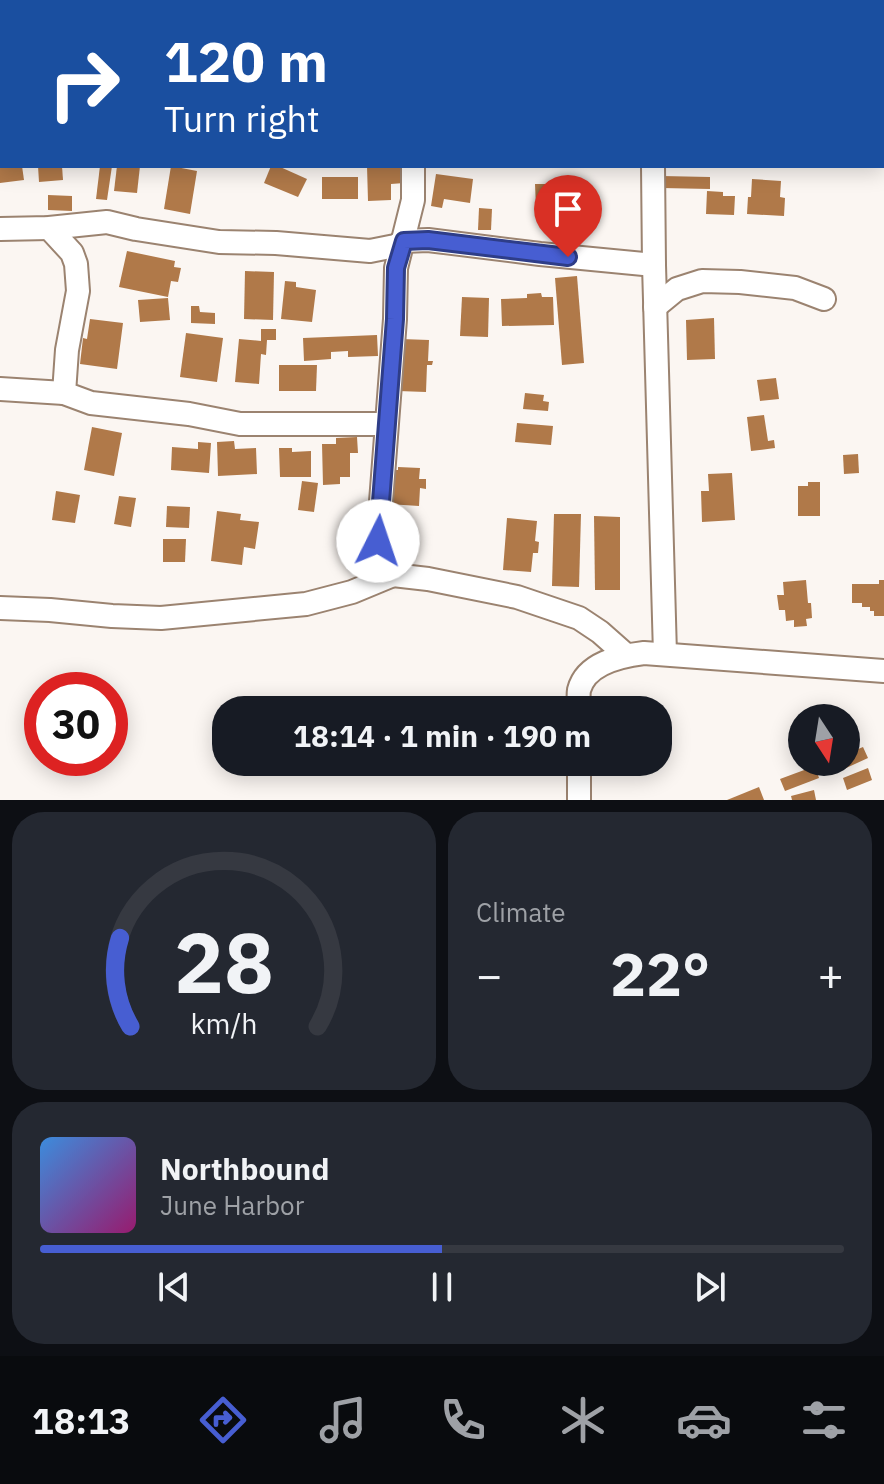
<!DOCTYPE html>
<meta charset="utf-8">
<style>
:root{--surface:#171b24;--page:#242831;--text:#f1f3f6;--muted:#9ea1a6;--line:#363941;--accent:#475ed2}
body{margin:0;font-family:"IBM Plex Sans",sans-serif;background:var(--page);color:var(--text);height:100vh;display:flex;flex-direction:column;font-size:30px;white-space:nowrap}
*{box-sizing:border-box;margin:0}
p{font-size:26px;color:var(--muted)}
.icon{flex:none;width:44px;height:44px;fill:none;stroke:currentColor;stroke-width:2;stroke-linecap:round;stroke-linejoin:round}
.map{position:relative;height:800px;overflow:hidden}
.details{display:flex;flex-direction:column;gap:12px;padding:12px;background:#0d0f14;flex:1}
.details>*{flex:none}
.guide{position:absolute;left:0px;top:0px;width:884px;height:168px;box-shadow:0 4px 20px #0003;background:#1a4fa0;color:#fff;overflow:hidden}
.needle{width:52px;rotate:168deg}
.controls{position:absolute;left:788px;top:704px;display:grid;gap:16px}
.controls a{display:grid;place-items:center;width:72px;height:72px;border-radius:50%;background:var(--surface);box-shadow:0 4px 20px #0003;font-size:40px}
.speed{position:absolute;left:24px;top:672px;display:flex;gap:16px;font-size:40px;font-weight:700;text-align:center}
.speed>*{display:grid;place-content:center;width:104px;height:104px;border-radius:50%;background:var(--surface);box-shadow:0 4px 20px #0003;line-height:1}
.speed .limit{border:12px solid #d22;background:#fff;color:#111}
.pin{position:absolute;display:grid;place-items:center;width:68px;height:68px;color:#fff;margin:-82px -34px;border-radius:50% 50% 50% 0;rotate:-45deg;box-shadow:0 0 8px #0007}
.pin .icon{rotate:45deg}
.me{position:absolute;width:88px;margin:-44px;rotate:4deg;stroke-linejoin:round;filter:drop-shadow(0 0 6px #0008)}
.turn{display:flex;align-items:center;gap:28px;height:168px;padding:0 32px;font-size:36px}
.turn .icon{width:104px;height:104px;stroke-width:2.5}
.turn b{display:block;font-size:56px;line-height:68px}
.big{font-size:60px;font-weight:700;line-height:1.1}
.details .widget{flex:1;display:flex;flex-direction:column;justify-content:center;gap:12px;min-width:0;padding:0 28px;border-radius:32px;background:var(--page)}
.details .dial{align-items:center;gap:0}
.dial svg{height:208px;overflow:visible;fill:none;stroke:var(--line);stroke-width:7;stroke-linecap:round;text-anchor:middle}
.dial text{fill:var(--text);stroke:none}
.song{display:flex;align-items:center;gap:24px}
.cover{width:96px;height:96px;border-radius:12px;background:linear-gradient(135deg,hsl(210 70% 55%),hsl(320 70% 35%))}
.played{height:8px;border-radius:4px;background:linear-gradient(90deg,var(--accent) 50%,var(--line) 50%)}
.keys{display:flex;justify-content:space-around;direction:ltr}
.heat{display:flex;justify-content:space-between;align-items:center;font-size:44px;direction:ltr}
.details .tiles{flex:1;display:grid;gap:12px;grid-template-columns:1fr 1fr}
.widget:last-child{grid-column:span 2}
.trip{position:absolute;left:212px;top:696px;width:460px;height:80px;border-radius:32px;background:var(--surface);box-shadow:0 4px 20px #0003;font-weight:700;line-height:80px;text-align:center}
.tab-bar{display:flex;height:128px;justify-content:space-around;align-items:center;background:#090b0e;color:var(--muted)}
.tab-bar .icon{width:56px;height:56px}
.tab-bar .on{color:var(--accent)}
.tab-bar b{font-size:36px;color:var(--text)}
.map>svg:first-child{display:block}
.building{fill:#b07949}
.lines{fill:none;stroke-linecap:round;stroke-linejoin:round}
.minor-casing{stroke:#9b8370;stroke-width:26}
.minor{stroke:#fff;stroke-width:22}
.route-casing{stroke:#2e3d88;stroke-width:20}
.route{stroke:#475ed2;stroke-width:14}
</style>
<div class="map">
<svg width="884" height="800" viewBox="0 0 884 800">
<rect width="100%" height="100%" fill="#fbf6f2"/>
<g class="building">
<path d="M 0,166 L 22,166 L 24,180 L 0,183 Z"/>
<path d="M 38,166 L 62,166 L 63,180 L 39,182 Z"/>
<path d="M 100,166 L 112,166 L 107,200 L 96,199 Z"/>
<path d="M 117,166 L 140,166 L 137,193 L 114,191 Z"/>
<path d="M 171,166 L 197,171 L 190,214 L 164,209 Z"/>
<path d="M 271,166 L 278,166 L 307,179 L 298,197 L 264,183 Z"/>
<path d="M 367,166 L 403,166 L 404,183 L 391,184 L 391,200 L 368,201 Z"/>
<path d="M 436,174 L 473,179 L 470,203 L 444,199 L 442,208 L 431,206 Z"/>
<path d="M 662,176 L 710,177 L 710,189 L 662,188 Z"/>
<rect x="322" y="177" width="36" height="22"/>
<path d="M 752,179 L 781,181 L 780,197 L 785,198 L 784,216 L 747,214 L 748,197 L 751,197 Z"/>
<path d="M 535,184 L 554,184 L 554,206 L 536,207 Z"/>
<path d="M 707,191 L 723,192 L 723,196 L 735,196 L 734,215 L 706,214 Z"/>
<path d="M 48,195 L 72,196 L 72,211 L 48,210 Z"/>
<path d="M 479,208 L 492,209 L 491,230 L 478,230 Z"/>
<path d="M 127,251 L 175,261 L 174,267 L 181,268 L 178,282 L 171,281 L 168,297 L 119,287 Z"/>
<path d="M 245,271 L 274,272 L 273,320 L 244,319 Z"/>
<path d="M 577,276 L 584,363 L 562,365 L 555,278 Z"/>
<path d="M 285,281 L 296,282 L 296,287 L 316,290 L 312,322 L 281,319 Z"/>
<path d="M 541,293 L 542,297 L 553,297 L 554,325 L 502,326 L 501,299 L 527,298 L 527,294 Z"/>
<path d="M 462,297 L 489,298 L 488,337 L 460,336 Z"/>
<path d="M 168,298 L 170,320 L 140,322 L 138,300 Z"/>
<path d="M 191,306 L 199,306 L 200,312 L 215,313 L 215,324 L 191,323 Z"/>
<path d="M 714,318 L 715,359 L 687,360 L 686,320 Z"/>
<path d="M 90,319 L 123,323 L 117,369 L 80,364 L 83,338 L 87,339 Z"/>
<path d="M 261,329 L 276,329 L 276,340 L 267,340 L 266,355 L 261,354 L 259,384 L 235,382 L 239,339 L 261,341 Z"/>
<path d="M 186,333 L 223,338 L 217,382 L 180,377 Z"/>
<path d="M 377,335 L 378,356 L 348,357 L 348,351 L 331,352 L 331,359 L 304,361 L 303,338 Z"/>
<path d="M 401,339 L 429,340 L 428,361 L 433,361 L 432,365 L 427,365 L 426,392 L 398,391 Z"/>
<path d="M 279,365 L 317,365 L 316,391 L 279,391 Z"/>
<path d="M 776,378 L 779,399 L 760,401 L 757,380 Z"/>
<path d="M 525,393 L 544,395 L 543,401 L 549,402 L 548,411 L 523,409 Z"/>
<path d="M 764,415 L 768,441 L 774,440 L 775,448 L 751,451 L 747,417 Z"/>
<path d="M 517,423 L 553,426 L 551,445 L 515,442 Z"/>
<path d="M 92,427 L 122,433 L 114,476 L 84,470 Z"/>
<path d="M 357,437 L 358,453 L 350,453 L 350,477 L 340,477 L 340,484 L 323,485 L 322,444 L 336,444 L 336,438 Z"/>
<path d="M 234,441 L 235,449 L 256,448 L 257,474 L 218,476 L 217,442 Z"/>
<path d="M 198,442 L 211,443 L 209,473 L 171,470 L 172,447 L 198,449 Z"/>
<path d="M 279,448 L 292,448 L 292,452 L 311,451 L 311,477 L 280,477 Z"/>
<path d="M 858,454 L 859,473 L 844,474 L 843,455 Z"/>
<path d="M 398,467 L 420,468 L 419,479 L 426,479 L 426,489 L 420,488 L 419,506 L 388,504 L 390,470 L 398,470 Z"/>
<path d="M 732,473 L 735,520 L 702,522 L 701,491 L 709,491 L 708,474 Z"/>
<path d="M 302,481 L 318,483 L 314,512 L 298,510 Z"/>
<path d="M 808,482 L 820,482 L 820,516 L 798,516 L 798,486 L 808,486 Z"/>
<path d="M 56,491 L 80,495 L 75,523 L 52,520 Z"/>
<path d="M 119,496 L 136,498 L 131,527 L 114,524 Z"/>
<path d="M 167,506 L 190,507 L 189,528 L 166,527 Z"/>
<path d="M 217,511 L 241,514 L 240,520 L 259,522 L 255,549 L 244,547 L 242,565 L 211,561 Z"/>
<path d="M 554,514 L 581,514 L 579,587 L 552,586 Z"/>
<path d="M 594,516 L 620,517 L 620,590 L 595,590 Z"/>
<path d="M 507,518 L 537,521 L 535,541 L 539,542 L 538,553 L 533,553 L 531,572 L 503,570 Z"/>
<path d="M 163,539 L 186,539 L 185,562 L 163,562 Z"/>
<path d="M 806,580 L 808,603 L 811,603 L 812,618 L 806,619 L 807,626 L 794,627 L 794,620 L 786,621 L 785,610 L 779,610 L 777,595 L 784,595 L 783,582 Z"/>
<path d="M 879,580 L 884,580 L 884,616 L 874,616 L 874,611 L 870,611 L 870,607 L 862,607 L 862,603 L 852,603 L 852,584 L 879,584 Z"/>
<path d="M 863,747 L 868,758 L 844,769 L 841,762 L 846,762 L 846,754 Z"/>
<path d="M 815,766 L 819,778 L 785,791 L 780,779 Z"/>
<path d="M 868,768 L 872,780 L 847,790 L 843,778 Z"/>
<path d="M 759,787 L 764,800 L 727,800 Z"/>
<path d="M 814,790 L 816,800 L 792,800 L 791,796 Z"/>
</g>
<g class="lines">
<g class="minor-casing">
<g id="minor">
<path d="M 95,0 L 95,2"/>
<path d="M 651,0 L 651,2"/>
<path d="M 414,2 L 414,0"/>
<path d="M 0,42 L 2,42"/>
<path d="M 413,166 L 413,200 L 396,268 L 395,319 L 378,541 L 393,575 L 428,579 L 517,597 L 579,618 L 600,632 L 626,655"/>
<path d="M 653,166 L 654,265 L 665,654"/>
<path d="M 49,228 L 72,253 L 76,264 L 78,291 L 67,350 L 64,393 L 91,403 L 189,414 L 240,424 L 386,424"/>
<path d="M 0,229 L 49,228 L 107,222 L 136,229 L 219,242 L 276,243 L 370,251 L 395,246 L 404,241 L 428,240 L 540,254 L 654,265"/>
<path d="M 655,307 L 677,289 L 702,281 L 740,282 L 795,288 L 824,299"/>
<path d="M 0,389 L 64,393"/>
<path d="M 0,608 L 50,610 L 112,616 L 161,618 L 306,604 L 352,592 L 393,575"/>
<path d="M 579,710 C 579,704 578,696 579,690 C 586,663 620,656 644,653 L 884,671"/>
<path d="M 579,800 L 579,762"/>
</g>
</g>
<use href="#minor" class="minor"/>
</g>
<g class="lines">
<g class="route-casing">
<path id="route" d="M 378,541 L 395,319 L 396,268 L 404,241 L 428,240 L 568,257"/>
</g>
<use href="#route" class="route"/>
</g>
</svg>
<div class="controls">
<a><svg class="needle" viewBox="-14 -14 28 28"><path d="M0-13l5 13h-10z" fill="#e53935"/><path d="M0 13l5-13h-10z" fill="#9ea1a6"/></svg></a>
</div>
<div class="speed"><div class="limit">30</div></div>
<div class="pin" style="left:568px;top:257px;background:#d93025"><svg class="icon" aria-label="arrive" viewBox="0 0 24 24"><path d="M6 21V4h12l-3 4 3 4H6"/></svg></div>
<svg class="me" style="left:378px;top:541px" viewBox="-20 -20 40 40"><circle r="19" fill="#fff"/><path d="M0-13L10 11 0 6-10 11z" fill="#475ed2"/></svg>
<div class="trip">18:14 · 1 min · 190 m</div>
<div class="guide">
<div class="turn"><svg class="icon" aria-label="right" viewBox="0 0 24 24"><path d="M7 20v-9h11M14 6l5 5-5 5"/></svg><div><b>120 m</b>Turn right</div></div>
</div>
</div>
<section class="details">
<div class="tiles">
<div class="widget dial"><svg viewBox="0 0 100 80">
<path d="M14 69A42 42 0 1 1 86 69"/>
<path d="M14 69A42 42 0 0 1 10 35" stroke="#475ed2"/>
<text x="50" y="56" font-size="32" font-weight="700">28</text>
<text x="50" y="72" font-size="11">km/h</text>
</svg></div>
<div class="widget"><p>Climate</p>
<div class="heat"><a>−</a><b class="big">22°</b><a>+</a></div>
</div>
<div class="widget">
<div class="song"><i class="cover"></i><div><b>Northbound</b><p>June Harbor</p></div></div>
<div class="played"></div>
<div class="keys"><svg class="icon" aria-label="previous" viewBox="0 0 24 24"><path d="M18 5L8 12l10 7zM5 5v14"/></svg><svg class="icon" aria-label="pause" viewBox="0 0 24 24"><path d="M8 5v14M16 5v14"/></svg><svg class="icon" aria-label="next" viewBox="0 0 24 24"><path d="M6 5l10 7-10 7zM19 5v14"/></svg></div>
</div>
</div>
</section>
<nav class="tab-bar">
<b>18:13</b>
<svg class="icon on" aria-label="directions" viewBox="0 0 24 24"><path d="M12 3l9 9-9 9-9-9zM9 14v-3h6M13 9l2 2-2 2"/></svg>
<svg class="icon" aria-label="music" viewBox="0 0 24 24"><path d="M9 18V5l10-2v13"/><circle cx="6" cy="18" r="3"/><circle cx="16" cy="16" r="3"/></svg>
<svg class="icon" aria-label="phone" viewBox="0 0 24 24"><path d="M5 4h4l2 5-3 2q2 4 5 5l2-3 5 2v4C11 20 4 13 5 4z"/></svg>
<svg class="icon" aria-label="climate" viewBox="0 0 24 24"><path d="M12 3v18M4 7l16 10M4 17L20 7"/></svg>
<svg class="icon" aria-label="car" viewBox="0 0 24 24"><path d="M5 17H2v-5l4-1 3-4h7l3 4 3 1v5h-3M9 17h6M6 11h13"/><circle cx="7" cy="17" r="2"/><circle cx="17" cy="17" r="2"/></svg>
<svg class="icon" aria-label="filters" viewBox="0 0 24 24"><path d="M4 7h16M4 17h16"/><circle cx="9" cy="7" r="2"/><circle cx="15" cy="17" r="2"/></svg>
</nav>
